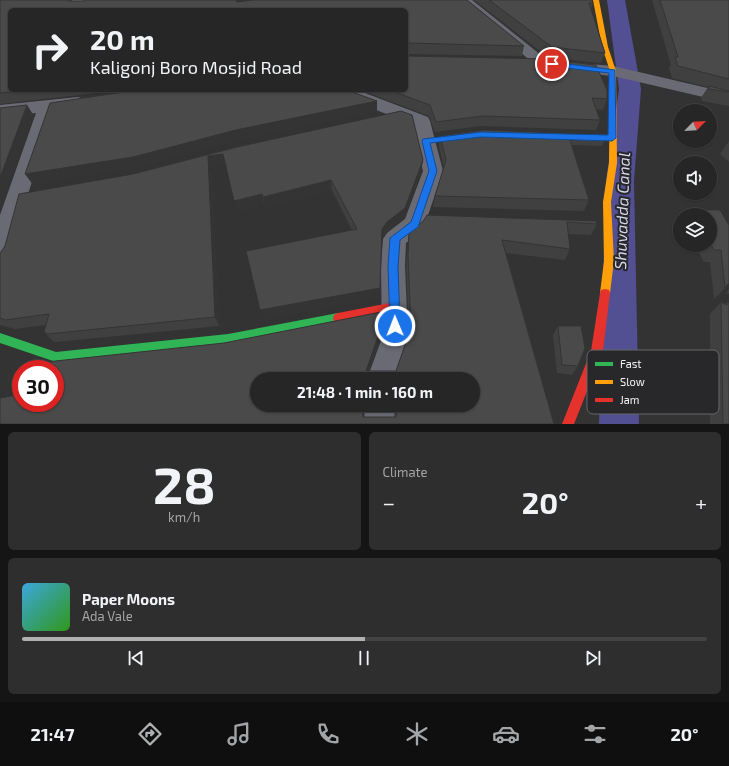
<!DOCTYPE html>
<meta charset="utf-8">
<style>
:root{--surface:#262627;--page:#2e2e2f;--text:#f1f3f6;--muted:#a4a5a7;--line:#424344;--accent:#b0b1b2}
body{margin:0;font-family:"Exo 2",sans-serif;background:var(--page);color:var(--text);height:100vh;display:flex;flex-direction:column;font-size:15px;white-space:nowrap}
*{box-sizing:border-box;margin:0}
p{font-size:13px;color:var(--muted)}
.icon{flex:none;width:22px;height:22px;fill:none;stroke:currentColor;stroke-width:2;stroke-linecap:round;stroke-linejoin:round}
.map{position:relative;height:424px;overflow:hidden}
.details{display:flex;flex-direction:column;gap:8px;padding:8px;background:#151515;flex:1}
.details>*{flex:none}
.banner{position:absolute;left:8px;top:8px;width:400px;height:84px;border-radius:6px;box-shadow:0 1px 3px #0004,0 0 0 1px var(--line);background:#262627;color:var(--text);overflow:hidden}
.needle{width:26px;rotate:66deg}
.fabs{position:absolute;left:673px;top:104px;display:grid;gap:8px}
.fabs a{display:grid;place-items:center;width:44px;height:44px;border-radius:50%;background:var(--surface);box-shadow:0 1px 3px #0004,0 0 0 1px var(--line);font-size:20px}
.speed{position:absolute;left:12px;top:360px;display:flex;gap:8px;font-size:20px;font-weight:700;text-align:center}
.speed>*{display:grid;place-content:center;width:52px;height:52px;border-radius:50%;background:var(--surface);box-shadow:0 1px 3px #0004,0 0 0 1px var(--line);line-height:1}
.speed .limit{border:6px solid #d22;background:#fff;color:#111}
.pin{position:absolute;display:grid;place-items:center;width:34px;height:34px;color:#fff;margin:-17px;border:2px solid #fff;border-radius:50%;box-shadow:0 1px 4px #0007}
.me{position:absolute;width:44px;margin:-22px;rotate:359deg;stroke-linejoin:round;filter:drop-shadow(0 0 3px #0008)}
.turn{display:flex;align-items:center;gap:14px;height:84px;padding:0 16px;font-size:18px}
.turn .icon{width:52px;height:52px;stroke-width:2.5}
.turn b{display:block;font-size:28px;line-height:34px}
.big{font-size:30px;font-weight:700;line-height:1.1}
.details .tile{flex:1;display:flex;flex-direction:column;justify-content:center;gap:6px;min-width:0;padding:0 14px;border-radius:6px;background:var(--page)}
.details .dial{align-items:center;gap:0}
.dial b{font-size:52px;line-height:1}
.song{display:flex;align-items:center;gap:12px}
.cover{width:48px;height:48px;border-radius:6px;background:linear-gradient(135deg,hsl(200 70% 55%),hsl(110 70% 35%))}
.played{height:4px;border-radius:2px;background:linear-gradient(90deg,var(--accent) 50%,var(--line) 50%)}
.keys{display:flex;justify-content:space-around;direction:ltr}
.heat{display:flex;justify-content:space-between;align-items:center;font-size:22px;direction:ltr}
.details .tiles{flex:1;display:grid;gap:8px;grid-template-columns:1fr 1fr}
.tile:last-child{grid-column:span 2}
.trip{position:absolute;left:250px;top:372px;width:230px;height:40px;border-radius:20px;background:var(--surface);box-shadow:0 1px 3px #0004,0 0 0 1px var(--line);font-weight:700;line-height:40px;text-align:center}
.tabs{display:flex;height:64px;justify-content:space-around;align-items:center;background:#0f0f10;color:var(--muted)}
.tabs .icon{width:28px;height:28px}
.tabs .active{color:var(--accent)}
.tabs b{font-size:18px;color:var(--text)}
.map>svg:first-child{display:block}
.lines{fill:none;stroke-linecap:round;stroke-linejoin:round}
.canal{fill:#524f93;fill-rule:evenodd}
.street{fill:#6a6a74;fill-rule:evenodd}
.fast{fill:#30b455;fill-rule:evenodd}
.slow{fill:#ff9f0a;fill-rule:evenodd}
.jam{fill:#e5322d;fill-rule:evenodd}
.wall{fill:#404040;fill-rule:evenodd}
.shaded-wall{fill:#343434}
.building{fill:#4a4a4a;stroke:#343434;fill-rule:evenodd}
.route{fill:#1a73e8;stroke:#114b97}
.labels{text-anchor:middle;stroke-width:4;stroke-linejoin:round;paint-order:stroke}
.water-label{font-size:16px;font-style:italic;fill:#d6d7ed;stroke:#28282b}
.key{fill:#28282b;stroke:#656668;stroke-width:1}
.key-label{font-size:11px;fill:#f4f5f6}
</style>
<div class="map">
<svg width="729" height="424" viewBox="0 0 729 424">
<rect width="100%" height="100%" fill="#333334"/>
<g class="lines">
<path class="canal" d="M 607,0 L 625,0 L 641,89 L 634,181 L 639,424 L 599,424 L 606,181 L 619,89 Z"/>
<g class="street">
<path d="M 72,0 L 86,0 L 87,10 L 73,10 Z"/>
<path d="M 456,0 L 472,0 L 551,63 L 549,66 L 543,68 L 537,66 Z"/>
<path d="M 567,62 L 613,66 L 729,93 L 729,103 L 613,76 L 561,71 L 559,67 L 561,63 Z"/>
<path d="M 344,90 L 362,90 L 365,93 L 428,117 L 430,121 L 443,171 L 425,224 L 422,230 L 406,243 L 405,266 L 408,338 L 395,379 L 367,379 L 382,338 L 381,266 L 383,239 L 387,233 L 405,219 L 423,171 L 412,124 L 353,101 Z"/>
<path d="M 78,97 L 84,99 L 87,103 L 84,107 L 55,111 L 27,197 L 12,255 L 8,262 L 0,265 L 0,215 L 36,113 L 0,117 L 0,105 Z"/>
<path d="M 365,405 L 395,405 L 394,424 L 364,424 Z"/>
</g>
<path class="fast" d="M 338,313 L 342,315 L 343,318 L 342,321 L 338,323 L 228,344 L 56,362 L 0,343 L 0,333 L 56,352 L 228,334 Z"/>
<path class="slow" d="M 593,0 L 599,0 L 608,47 L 616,71 L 617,163 L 611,202 L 614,261 L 610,293 L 609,296 L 605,297 L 601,296 L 600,293 L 604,261 L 603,202 L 609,163 L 610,71 L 602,47 Z"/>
<g class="jam">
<path d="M 605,289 L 609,290 L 610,293 L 603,351 L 574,424 L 562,424 L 591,351 L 600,293 L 601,290 Z"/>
<path d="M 395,302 L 399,304 L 400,307 L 399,310 L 395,312 L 338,323 L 334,321 L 333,318 L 334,315 L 338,313 Z"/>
</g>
</g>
<g class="wall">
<path d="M 0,0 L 71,0 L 71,1 L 84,1 L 84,0 L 245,0 L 241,1 L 253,0 L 467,0 L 524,46 L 522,56 L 406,54 L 406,10 L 10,10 L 10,90 L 122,90 L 0,104 Z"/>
<path d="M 474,0 L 592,0 L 593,3 L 591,9 L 605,53 L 601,63 L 549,58 Z"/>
<path d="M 652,0 L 729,0 L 729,106 L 702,101 L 701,98 L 708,87 L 672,78 L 669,68 L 671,65 Z"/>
<path d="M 407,56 L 607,99 L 603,110 L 596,109 L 600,120 L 596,130 L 481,126 L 435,132 L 429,116 L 366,92 L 364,90 L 406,90 Z"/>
<path d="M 484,130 L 607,135 L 602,146 L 571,145 L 589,200 L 584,211 L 433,207 L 435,196 L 444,168 L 439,147 L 440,136 Z"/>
<path d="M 729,141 L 729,162 L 720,154 Z"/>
<path d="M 237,147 L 423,160 L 421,171 L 404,218 L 386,232 L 382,239 L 380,297 L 263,319 L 352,230 L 332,190 L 265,208 L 264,204 L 237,211 L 226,164 L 211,166 L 219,326 L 56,342 L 53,341 L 44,332 L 46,325 L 15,329 L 0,325 L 0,253 L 133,174 Z"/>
<path d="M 693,210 L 720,210 L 729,225 L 729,294 L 726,293 L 718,295 L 714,299 L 710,262 L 704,262 L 695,245 L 710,245 L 710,215 L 689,215 Z"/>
<path d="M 424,220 L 596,221 L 597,224 L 591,235 L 568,234 L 570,249 L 565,260 L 506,253 L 554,424 L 0,424 L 21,403 L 46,362 L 381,328 L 380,338 L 369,371 L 396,371 L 409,333 L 406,266 L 409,233 ZM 257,379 L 473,379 L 473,405 L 396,405 L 395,417 L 363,417 Z"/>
<path d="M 721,302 L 725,304 L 727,302 L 729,424 L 710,424 L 710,314 Z"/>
<path d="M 558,326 L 578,366 L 572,375 L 557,373 L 553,335 Z"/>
</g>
<g class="shaded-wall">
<path d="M 236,0 L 245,0 L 240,2 L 238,10 Z"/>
<path d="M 377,101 L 377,112 L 239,141 L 138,168 L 33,185 L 25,174 Z"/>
<path d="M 27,105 L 34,116 L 0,211 L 0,178 Z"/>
<path d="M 223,154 L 226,164 L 211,166 L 219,326 L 215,317 L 208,156 Z"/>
<path d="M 423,160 L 421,171 L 404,218 L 386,232 L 382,239 L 382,229 Z"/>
<path d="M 331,180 L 332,190 L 265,208 L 263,197 Z"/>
<path d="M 262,194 L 264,204 L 237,211 L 234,201 Z"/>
<path d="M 728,284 L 729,284 L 729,289 L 726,293 L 718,295 L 725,288 Z"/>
<path d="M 380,288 L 380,297 L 263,319 L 260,310 Z"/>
<path d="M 381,328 L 380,338 L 366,379 L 366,371 Z"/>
</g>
<g class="building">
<path d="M 0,0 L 67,0 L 68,1 L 84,1 L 84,0 L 236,0 L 237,2 L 253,0 L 467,0 L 524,46 L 407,43 L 406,49 L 406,10 L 10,10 L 10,90 L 25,90 L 0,93 Z"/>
<path d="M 489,0 L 592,0 L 593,3 L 589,3 L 605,53 L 552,47 Z"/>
<path d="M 660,0 L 729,0 L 729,79 L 678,66 L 675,57 L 678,57 Z"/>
<path d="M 406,56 L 407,56 L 546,59 L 596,65 L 607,90 L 607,99 L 592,98 L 600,120 L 483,116 L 436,122 L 430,105 L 389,90 L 406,90 Z"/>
<path d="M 709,86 L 729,91 L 729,92 L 709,89 Z"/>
<path d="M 137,90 L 350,90 L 352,92 L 377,101 L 236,130 L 133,157 L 25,174 L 50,103 Z"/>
<path d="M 27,105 L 0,178 L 0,108 Z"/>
<path d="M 401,111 L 412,115 L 423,160 L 405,208 L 387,222 L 382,229 L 380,288 L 260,310 L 246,251 L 357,229 L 331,180 L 263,197 L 262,194 L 234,201 L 223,154 L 208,156 L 215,317 L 48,334 L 44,332 L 49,314 L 5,320 L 0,318 L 0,253 L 5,246 L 19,194 L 133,174 L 237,147 Z"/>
<path d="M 484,130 L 607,135 L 568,134 L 589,200 L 435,196 L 446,160 L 440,136 Z"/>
<path d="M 693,210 L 720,210 L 729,225 L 729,284 L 728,284 L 725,288 L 721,250 L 714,250 L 710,243 L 710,215 L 696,215 Z"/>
<path d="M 427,215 L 596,221 L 597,224 L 567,222 L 570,249 L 502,240 L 554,424 L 0,424 L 0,398 L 21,394 L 21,403 L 55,403 L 55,369 L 33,369 L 35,358 L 46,362 L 224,343 L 381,312 L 381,328 L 366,371 L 396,371 L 411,328 L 408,255 L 409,233 L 424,220 ZM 257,379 L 473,379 L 473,405 L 397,405 L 396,417 L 363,417 L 363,405 L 257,405 Z"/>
<path d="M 721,302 L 727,305 L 727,302 L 729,303 L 729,424 L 723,424 Z"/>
<path d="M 558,326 L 581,326 L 585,348 L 578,366 L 562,365 Z"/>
</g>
<path class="route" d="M 552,62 L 615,70 L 616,138 L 612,141 L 481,137 L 430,143 L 437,171 L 418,227 L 400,240 L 398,266 L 400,326 L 399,329 L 395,330 L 391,329 L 390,326 L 388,266 L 390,238 L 411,222 L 429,171 L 422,141 L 423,139 L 481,132 L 608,135 L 609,73 L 549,66 L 548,64 Z"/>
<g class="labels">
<g class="water-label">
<text transform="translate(622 211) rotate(-88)" y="6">Shuvadda Canal</text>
</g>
</g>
<rect x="587" y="350" width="132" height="64" rx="6" class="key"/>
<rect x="595" y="362" width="18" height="4" fill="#30b455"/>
<rect x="595" y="380" width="18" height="4" fill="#ff9f0a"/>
<rect x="595" y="398" width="18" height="4" fill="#e5322d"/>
<g class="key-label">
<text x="620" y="368">Fast</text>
<text x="620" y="386">Slow</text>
<text x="620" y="404">Jam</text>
</g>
</svg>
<div class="fabs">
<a><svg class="needle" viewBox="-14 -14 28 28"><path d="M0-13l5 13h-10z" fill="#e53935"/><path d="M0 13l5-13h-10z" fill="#a4a5a7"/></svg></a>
<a><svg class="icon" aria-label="sound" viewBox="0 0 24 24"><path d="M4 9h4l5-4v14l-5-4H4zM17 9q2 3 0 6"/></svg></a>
<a><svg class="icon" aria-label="layers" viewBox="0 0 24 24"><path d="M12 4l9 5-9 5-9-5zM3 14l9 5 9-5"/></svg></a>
</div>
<div class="speed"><div class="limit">30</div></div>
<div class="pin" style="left:552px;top:64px;background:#d93025"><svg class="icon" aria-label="arrive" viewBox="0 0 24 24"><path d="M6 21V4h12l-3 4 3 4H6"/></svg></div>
<svg class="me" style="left:395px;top:326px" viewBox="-20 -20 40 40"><circle r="17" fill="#1a73e8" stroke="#fff" stroke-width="3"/><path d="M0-11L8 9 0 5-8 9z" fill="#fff"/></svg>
<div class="trip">21:48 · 1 min · 160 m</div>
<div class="banner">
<div class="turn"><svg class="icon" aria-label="right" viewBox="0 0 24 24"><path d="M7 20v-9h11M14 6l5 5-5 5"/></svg><div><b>20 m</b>Kaligonj Boro Mosjid Road</div></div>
</div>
</div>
<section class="details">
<div class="tiles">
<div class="tile dial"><b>28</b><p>km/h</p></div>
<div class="tile"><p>Climate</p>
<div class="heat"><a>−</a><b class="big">20°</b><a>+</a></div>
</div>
<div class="tile">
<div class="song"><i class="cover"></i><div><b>Paper Moons</b><p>Ada Vale</p></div></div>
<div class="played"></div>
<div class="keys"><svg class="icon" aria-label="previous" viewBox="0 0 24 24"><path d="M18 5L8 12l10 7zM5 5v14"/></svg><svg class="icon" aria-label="pause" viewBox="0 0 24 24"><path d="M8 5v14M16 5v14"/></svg><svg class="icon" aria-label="next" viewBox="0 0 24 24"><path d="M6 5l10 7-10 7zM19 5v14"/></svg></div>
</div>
</div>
</section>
<nav class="tabs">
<b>21:47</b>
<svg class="icon active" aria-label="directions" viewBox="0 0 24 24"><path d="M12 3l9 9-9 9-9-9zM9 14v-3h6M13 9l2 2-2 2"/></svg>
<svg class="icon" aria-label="music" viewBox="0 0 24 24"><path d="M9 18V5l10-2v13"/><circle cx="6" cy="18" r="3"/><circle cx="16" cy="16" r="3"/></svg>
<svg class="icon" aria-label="phone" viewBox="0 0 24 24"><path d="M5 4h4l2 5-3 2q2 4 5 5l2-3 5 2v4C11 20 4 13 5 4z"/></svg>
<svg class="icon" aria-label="climate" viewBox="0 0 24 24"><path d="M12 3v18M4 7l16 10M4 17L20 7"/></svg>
<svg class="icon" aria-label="car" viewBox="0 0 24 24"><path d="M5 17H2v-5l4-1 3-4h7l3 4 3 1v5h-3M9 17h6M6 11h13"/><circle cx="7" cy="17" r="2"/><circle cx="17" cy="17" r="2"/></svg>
<svg class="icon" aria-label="filters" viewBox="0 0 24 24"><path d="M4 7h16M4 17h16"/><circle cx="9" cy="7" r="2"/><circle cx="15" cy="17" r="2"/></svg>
<b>20°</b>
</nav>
